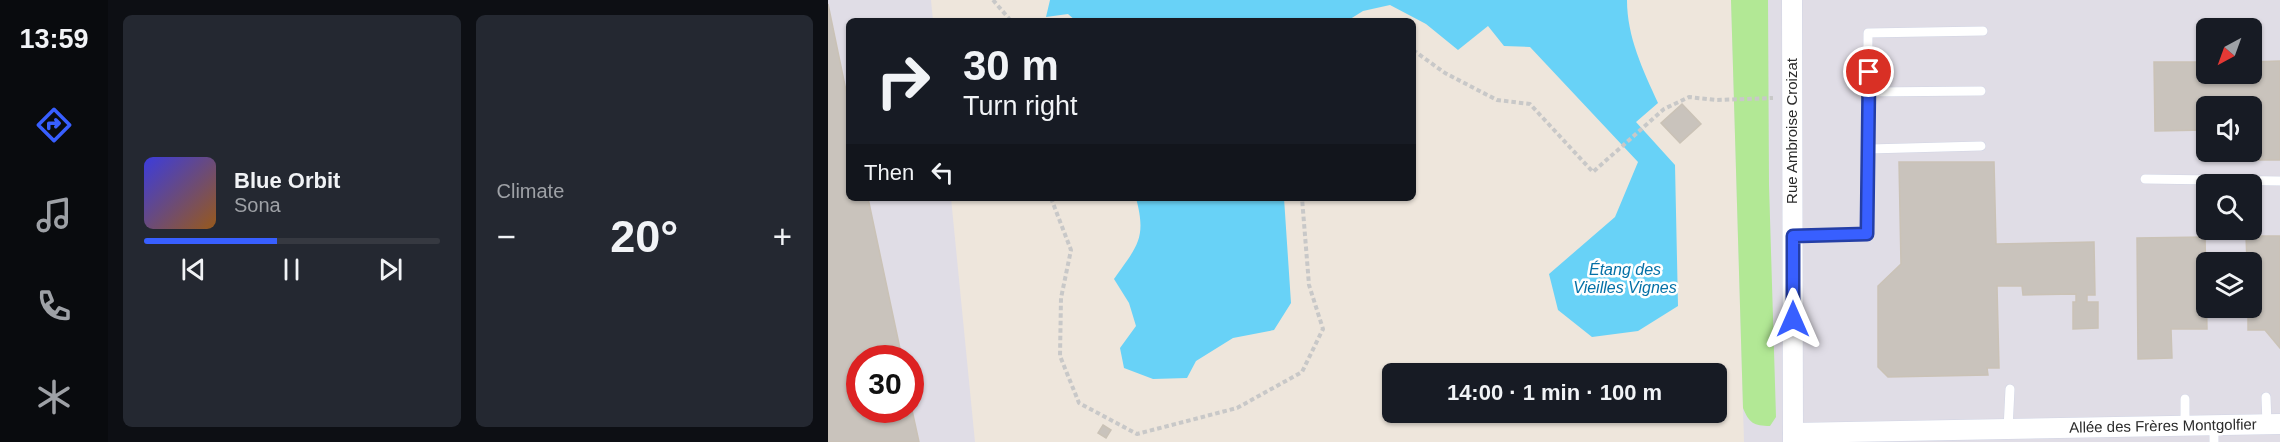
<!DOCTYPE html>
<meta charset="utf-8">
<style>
:root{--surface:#171b24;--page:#242831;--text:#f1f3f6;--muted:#9ea1a6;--line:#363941;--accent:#385fff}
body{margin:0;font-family:Arial,sans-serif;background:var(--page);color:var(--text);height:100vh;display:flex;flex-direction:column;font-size:22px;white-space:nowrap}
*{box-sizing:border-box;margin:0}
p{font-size:20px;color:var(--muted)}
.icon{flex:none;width:33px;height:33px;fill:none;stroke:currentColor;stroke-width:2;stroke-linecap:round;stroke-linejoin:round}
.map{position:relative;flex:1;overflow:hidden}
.panel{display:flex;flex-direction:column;gap:15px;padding:15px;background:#0d0f14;width:720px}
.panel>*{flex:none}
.hud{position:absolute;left:18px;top:18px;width:570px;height:183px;border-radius:9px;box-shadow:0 2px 4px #0004;background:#171b24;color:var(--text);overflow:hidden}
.needle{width:39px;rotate:221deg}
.controls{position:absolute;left:1368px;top:18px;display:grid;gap:12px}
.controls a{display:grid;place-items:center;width:66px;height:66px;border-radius:9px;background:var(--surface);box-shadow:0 2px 4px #0004;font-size:30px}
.speed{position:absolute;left:18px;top:345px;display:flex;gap:12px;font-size:30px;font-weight:700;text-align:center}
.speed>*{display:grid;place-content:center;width:78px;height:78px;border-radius:50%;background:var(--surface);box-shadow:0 2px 4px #0004;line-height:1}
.speed .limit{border:9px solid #d22;background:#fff;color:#111}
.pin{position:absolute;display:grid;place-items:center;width:51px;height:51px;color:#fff;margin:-26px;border:3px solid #fff;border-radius:50%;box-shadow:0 2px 6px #0007}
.me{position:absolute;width:66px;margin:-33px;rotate:0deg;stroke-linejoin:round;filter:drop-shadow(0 0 4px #0008)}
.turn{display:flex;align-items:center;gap:21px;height:126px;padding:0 18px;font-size:27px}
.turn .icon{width:78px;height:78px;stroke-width:2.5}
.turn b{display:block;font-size:42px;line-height:51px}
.then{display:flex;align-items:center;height:57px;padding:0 18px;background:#0003;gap:12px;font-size:22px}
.big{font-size:45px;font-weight:700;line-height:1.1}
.panel .widget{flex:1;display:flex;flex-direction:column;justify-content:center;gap:9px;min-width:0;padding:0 21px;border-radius:9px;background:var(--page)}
.song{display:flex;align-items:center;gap:18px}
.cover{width:72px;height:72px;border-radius:9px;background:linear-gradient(135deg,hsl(240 70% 55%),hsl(30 70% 35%))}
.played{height:6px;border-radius:3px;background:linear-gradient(90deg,var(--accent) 45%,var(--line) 45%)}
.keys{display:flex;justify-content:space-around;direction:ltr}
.heat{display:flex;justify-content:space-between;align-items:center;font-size:33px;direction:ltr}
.panel .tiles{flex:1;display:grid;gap:15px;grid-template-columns:repeat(2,1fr)}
.trip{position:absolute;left:554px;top:363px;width:345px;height:60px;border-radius:9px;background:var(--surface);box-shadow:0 2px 4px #0004;font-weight:700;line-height:60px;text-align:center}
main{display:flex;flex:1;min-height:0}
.tabs{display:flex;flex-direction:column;width:108px;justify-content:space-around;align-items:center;background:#090b0e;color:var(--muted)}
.tabs .icon{width:42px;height:42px}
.tabs .active{color:var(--accent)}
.tabs b{font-size:27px;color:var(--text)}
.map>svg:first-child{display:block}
.industrial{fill:#e0dde6;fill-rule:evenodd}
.green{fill:#b2e895}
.water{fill:#68d2f7}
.building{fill:#c9c3bc;stroke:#cac2b6;stroke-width:1.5}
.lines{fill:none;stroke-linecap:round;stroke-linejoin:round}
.lane-casing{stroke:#d1d5e5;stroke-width:10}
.street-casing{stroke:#d1d5e5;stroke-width:21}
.path{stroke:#c8c8c8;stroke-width:4;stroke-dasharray:4.5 3;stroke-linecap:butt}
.lane{stroke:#fff;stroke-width:9}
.street{stroke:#fff;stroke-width:20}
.route-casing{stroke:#243ea6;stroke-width:15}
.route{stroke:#385fff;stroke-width:10}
.labels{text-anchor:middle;stroke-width:5;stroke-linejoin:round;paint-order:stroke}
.street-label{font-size:15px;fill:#2b2b2b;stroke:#fff}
.water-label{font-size:16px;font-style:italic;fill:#0470a6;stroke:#fff}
</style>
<main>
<nav class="tabs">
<b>13:59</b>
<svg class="icon active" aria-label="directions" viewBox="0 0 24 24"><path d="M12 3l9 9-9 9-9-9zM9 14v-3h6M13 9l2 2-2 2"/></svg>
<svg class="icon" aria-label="music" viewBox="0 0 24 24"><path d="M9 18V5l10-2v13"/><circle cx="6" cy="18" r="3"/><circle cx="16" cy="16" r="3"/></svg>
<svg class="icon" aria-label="phone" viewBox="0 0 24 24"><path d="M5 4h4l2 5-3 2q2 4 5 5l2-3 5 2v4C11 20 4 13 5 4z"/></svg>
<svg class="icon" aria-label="climate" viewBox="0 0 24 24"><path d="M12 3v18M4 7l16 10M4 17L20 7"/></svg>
</nav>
<section class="panel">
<div class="tiles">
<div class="widget">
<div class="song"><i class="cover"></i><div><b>Blue Orbit</b><p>Sona</p></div></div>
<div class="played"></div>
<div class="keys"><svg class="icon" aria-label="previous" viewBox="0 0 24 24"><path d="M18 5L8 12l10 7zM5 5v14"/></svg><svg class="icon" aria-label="pause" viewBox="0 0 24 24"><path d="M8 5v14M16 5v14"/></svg><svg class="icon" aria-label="next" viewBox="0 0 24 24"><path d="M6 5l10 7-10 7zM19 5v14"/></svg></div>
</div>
<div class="widget"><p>Climate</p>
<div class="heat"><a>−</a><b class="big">20°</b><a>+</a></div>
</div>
</div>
</section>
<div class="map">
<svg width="1452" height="442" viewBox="0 0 1452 442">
<rect width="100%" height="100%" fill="#eee6dc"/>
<g class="industrial">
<path d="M 0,0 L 103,0 L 105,21 L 21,21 L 21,198 L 123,198 L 147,442 L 0,442 ZM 32,358 L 82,358 L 82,410 L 32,410 Z"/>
<path d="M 903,0 L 1452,0 L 1452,442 L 916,442 ZM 1378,28 L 1424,28 L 1424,74 L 1378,74 ZM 1378,106 L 1424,106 L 1424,152 L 1378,152 ZM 1378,184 L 1424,184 L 1424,230 L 1378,230 ZM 1378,262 L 1424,262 L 1424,308 L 1378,308 Z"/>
</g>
<path class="green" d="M 903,0 L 940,0 L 941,185 L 948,417 L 942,426 C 926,426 921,423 915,408 Z"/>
<g class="water">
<path d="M 222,0 L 799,0 C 799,37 815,70 830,103 L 808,122 L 847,165 L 850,306 L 810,331 L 764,337 L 730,310 L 721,274 L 787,217 L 810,162 L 702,47 L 676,46 L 660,26 L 630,50 L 598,24 L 562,5 L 535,11 L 519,21 L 248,21 L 240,14 L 218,17 Z"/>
<path d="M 308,198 L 456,198 L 463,303 L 446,330 L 405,338 L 368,361 L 359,378 L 325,379 L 296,368 L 292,348 L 308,326 L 301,303 L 286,279 C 309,246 319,239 308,198 Z"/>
</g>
<g class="building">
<path d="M 0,4 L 21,105 L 21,198 L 40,198 L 74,358 L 32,358 L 32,410 L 82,410 L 82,401 L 91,442 L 0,442 Z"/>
<path d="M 1452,61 L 1452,160 L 1406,160 L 1406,152 L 1424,152 L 1424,106 L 1378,106 L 1378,130 L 1327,131 L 1326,62 L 1378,62 L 1378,74 L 1424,74 L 1424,62 Z"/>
<path d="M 854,104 L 873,124 L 852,143 L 833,123 Z"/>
<path d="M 1071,162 L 1166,162 L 1168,244 L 1266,242 L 1267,295 L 1259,295 L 1259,302 L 1270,302 L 1270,328 L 1245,329 L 1245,302 L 1248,302 L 1248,294 L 1195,295 L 1194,286 L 1169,286 L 1171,368 L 1159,368 L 1160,375 L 1060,377 L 1050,367 L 1050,286 L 1073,264 Z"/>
<path d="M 1418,236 L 1452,236 L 1452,348 L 1437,330 L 1420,330 L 1420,308 L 1424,308 L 1424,262 L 1419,262 Z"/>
<path d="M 1377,237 L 1379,329 L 1343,329 L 1344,358 L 1310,359 L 1309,238 Z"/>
<path d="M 275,425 L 283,430 L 278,438 L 270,433 Z"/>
</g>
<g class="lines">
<g class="lane-casing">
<g id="lane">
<path d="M 1041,92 L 1153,91"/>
<path d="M 1041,149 L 1153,146"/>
<path d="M 1317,179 L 1452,181"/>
<path d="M 965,236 L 1039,234 L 1040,33 L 1155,31"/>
<path d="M 1438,397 L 1439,424"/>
<path d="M 1357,399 L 1357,425"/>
<path d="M 1386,425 L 1386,442"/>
<path d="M 1180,429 L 1182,389"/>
</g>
</g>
<g class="street-casing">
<g id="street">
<path d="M 964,0 L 965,442"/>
<path d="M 965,433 L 1452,424"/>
</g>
</g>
<g class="path">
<path d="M 165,0 L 183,21"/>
<path d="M 585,50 L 617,73 L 669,100 L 702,104 L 765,172 L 836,109 L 861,97 L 888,100 L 945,98"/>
<path d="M 223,198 L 243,250 L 233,298 L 232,356 L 251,403 L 309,434 L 409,408 L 474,372 L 495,329 L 481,285 L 474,198"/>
</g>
<use href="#lane" class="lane"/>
<use href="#street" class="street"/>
</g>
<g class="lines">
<g class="route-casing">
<path id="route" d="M 965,319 L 965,236 L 1039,234 L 1041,72"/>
</g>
<use href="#route" class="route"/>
</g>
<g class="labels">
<g class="street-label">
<text transform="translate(964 131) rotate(-90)" y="5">Rue Ambroise Croizat</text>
<text transform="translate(1335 426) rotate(-1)" y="5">Allée des Frères Montgolfier</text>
</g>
<g class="water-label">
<text x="797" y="275">Étang des<tspan x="797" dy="18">Vieilles Vignes</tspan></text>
</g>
</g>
</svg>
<div class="controls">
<a><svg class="needle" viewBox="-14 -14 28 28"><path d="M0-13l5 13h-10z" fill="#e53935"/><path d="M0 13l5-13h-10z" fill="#9ea1a6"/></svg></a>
<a><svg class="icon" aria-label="sound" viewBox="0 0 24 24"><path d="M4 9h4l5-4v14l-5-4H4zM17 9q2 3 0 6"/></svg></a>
<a><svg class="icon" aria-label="search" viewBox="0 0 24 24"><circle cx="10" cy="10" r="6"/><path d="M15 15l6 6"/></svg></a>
<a><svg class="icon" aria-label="layers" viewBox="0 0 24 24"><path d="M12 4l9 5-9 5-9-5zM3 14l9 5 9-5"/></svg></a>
</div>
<div class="speed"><div class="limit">30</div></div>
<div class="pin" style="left:1041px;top:72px;background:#d93025"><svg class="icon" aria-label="arrive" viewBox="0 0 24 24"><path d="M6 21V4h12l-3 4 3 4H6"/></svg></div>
<svg class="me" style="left:965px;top:319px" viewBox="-20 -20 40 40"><path d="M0-17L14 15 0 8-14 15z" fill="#385fff" stroke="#fff" stroke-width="4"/></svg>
<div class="trip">14:00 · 1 min · 100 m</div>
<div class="hud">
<div class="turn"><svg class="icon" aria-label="right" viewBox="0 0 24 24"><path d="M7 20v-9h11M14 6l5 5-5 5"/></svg><div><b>30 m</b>Turn right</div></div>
<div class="then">Then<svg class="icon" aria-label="left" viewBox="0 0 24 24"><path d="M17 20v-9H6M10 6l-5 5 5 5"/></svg></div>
</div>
</div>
</main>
